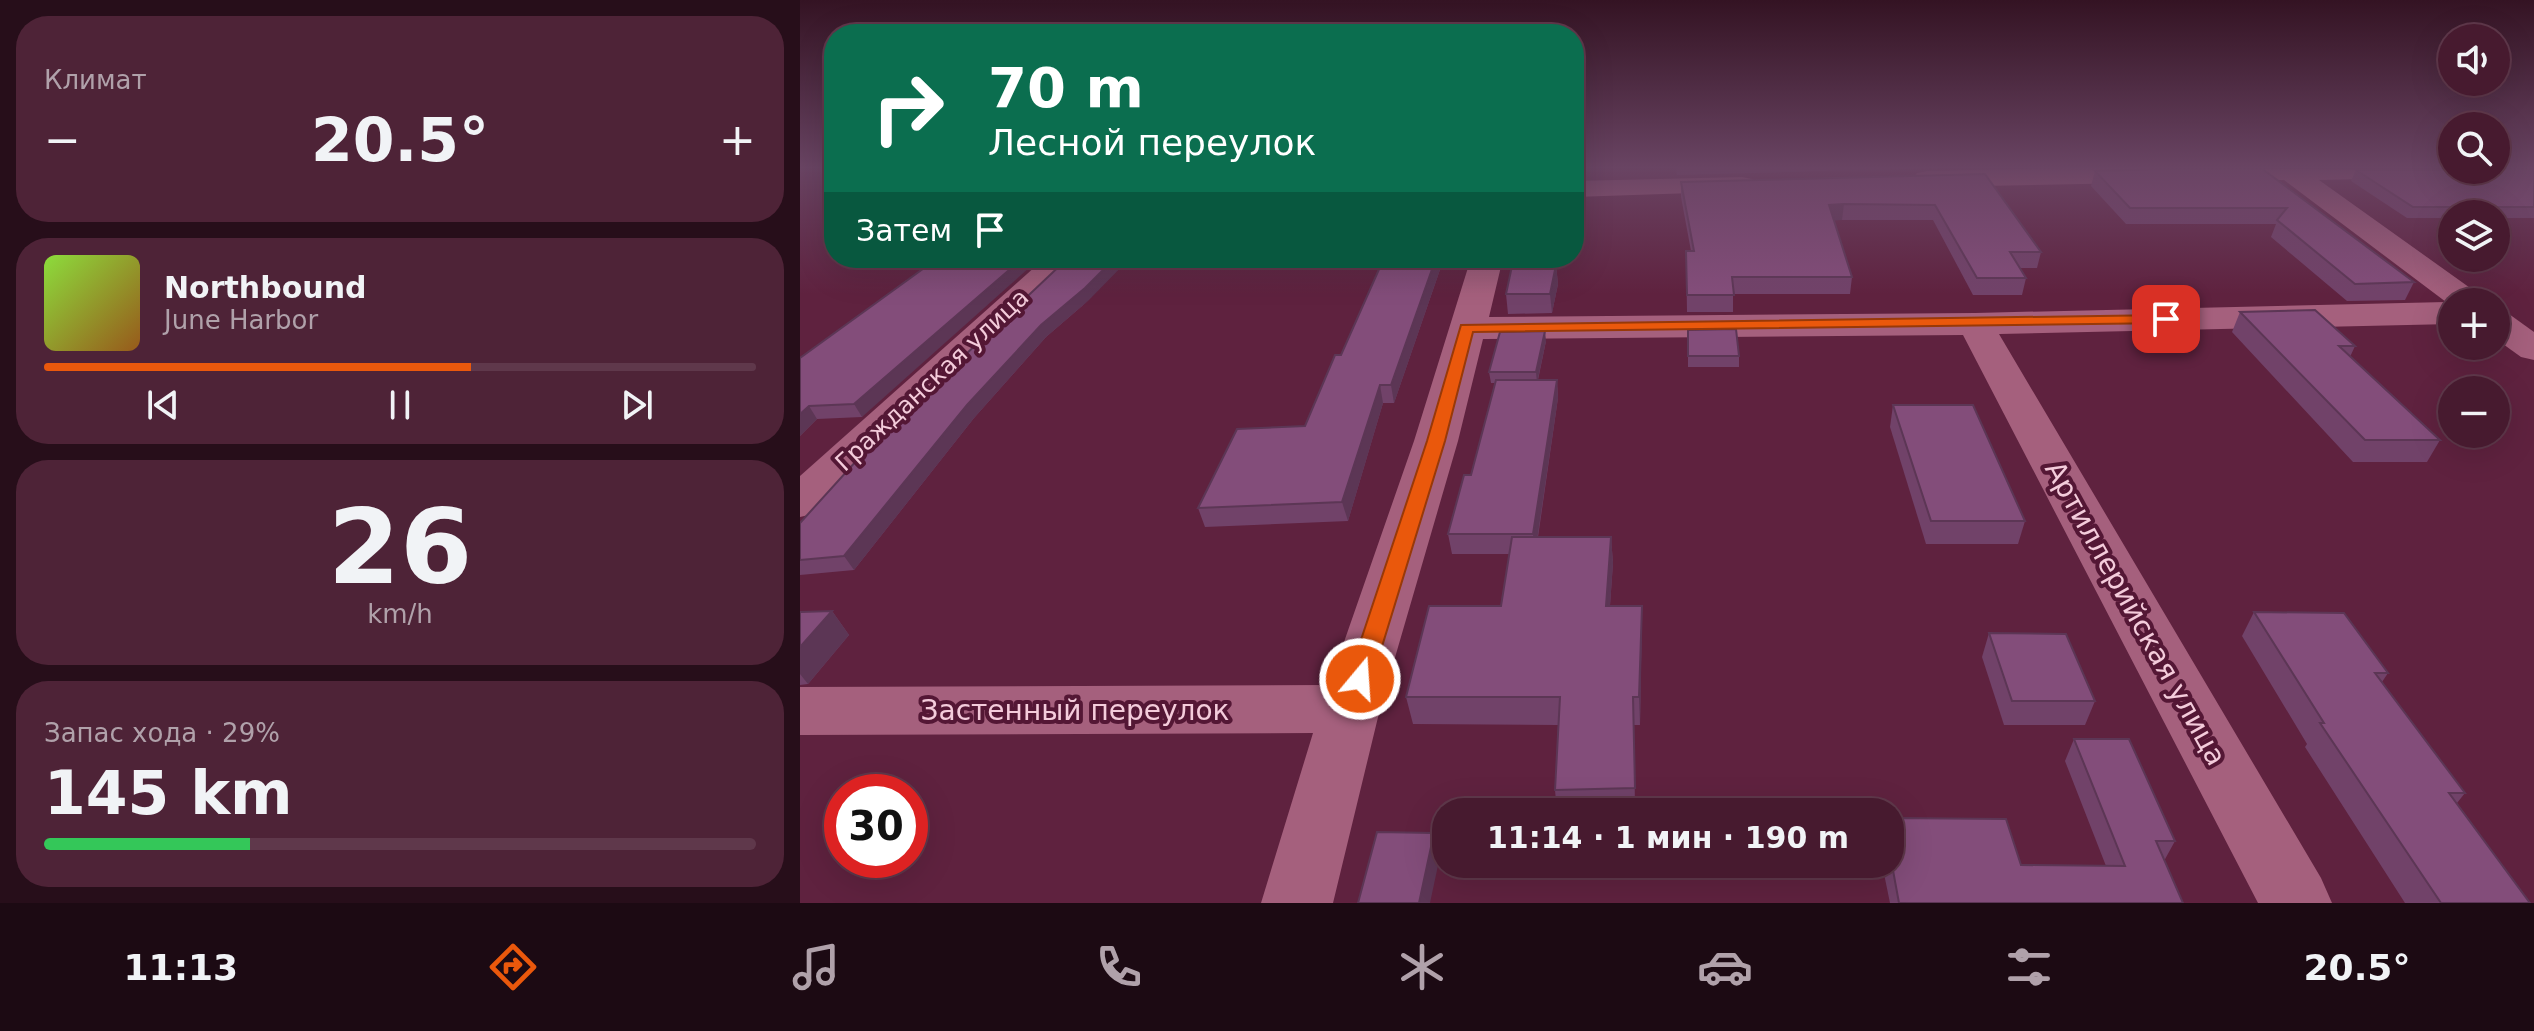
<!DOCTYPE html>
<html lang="ru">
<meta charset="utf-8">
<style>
:root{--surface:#471a2f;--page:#4e2337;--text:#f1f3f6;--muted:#b0a1aa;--line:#5f384b;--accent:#ea580c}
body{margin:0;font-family:"DejaVu Sans",sans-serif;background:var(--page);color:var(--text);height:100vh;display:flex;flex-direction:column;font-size:30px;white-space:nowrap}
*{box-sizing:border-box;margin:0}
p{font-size:26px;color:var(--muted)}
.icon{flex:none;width:44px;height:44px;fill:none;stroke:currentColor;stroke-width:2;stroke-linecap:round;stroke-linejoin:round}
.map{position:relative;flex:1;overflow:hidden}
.drawer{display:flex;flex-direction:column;gap:16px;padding:16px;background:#270e1a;width:800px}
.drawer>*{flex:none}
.guide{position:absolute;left:24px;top:24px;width:760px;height:244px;border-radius:32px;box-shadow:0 8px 32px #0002,0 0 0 2px var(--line);background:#0b6e4f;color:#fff;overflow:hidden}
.fabs{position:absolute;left:1638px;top:24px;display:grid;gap:16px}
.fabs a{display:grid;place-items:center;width:72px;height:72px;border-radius:50%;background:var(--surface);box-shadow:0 8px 32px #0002,0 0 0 2px var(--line);font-size:40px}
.speed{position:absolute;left:24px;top:774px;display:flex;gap:16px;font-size:40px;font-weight:700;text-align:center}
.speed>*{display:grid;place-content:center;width:104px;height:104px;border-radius:50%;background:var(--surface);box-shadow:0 8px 32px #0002,0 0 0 2px var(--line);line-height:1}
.speed .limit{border:12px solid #d22;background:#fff;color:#111}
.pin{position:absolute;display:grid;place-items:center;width:68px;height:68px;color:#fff;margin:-34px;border-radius:16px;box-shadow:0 4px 12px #0006}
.me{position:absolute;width:88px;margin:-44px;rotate:18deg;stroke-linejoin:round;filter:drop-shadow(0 0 6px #0008)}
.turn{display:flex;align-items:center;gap:28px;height:168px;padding:0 32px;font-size:36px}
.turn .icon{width:104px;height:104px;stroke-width:2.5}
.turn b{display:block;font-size:56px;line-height:68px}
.then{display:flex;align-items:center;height:76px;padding:0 32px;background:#0003;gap:16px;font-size:30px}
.big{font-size:60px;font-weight:700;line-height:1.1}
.drawer .card{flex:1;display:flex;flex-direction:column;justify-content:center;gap:12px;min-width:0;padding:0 28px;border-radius:32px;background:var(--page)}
.drawer .dial{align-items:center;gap:0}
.dial b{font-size:104px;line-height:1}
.song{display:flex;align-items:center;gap:24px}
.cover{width:96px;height:96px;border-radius:12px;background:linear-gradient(135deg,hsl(90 70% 55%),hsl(30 70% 35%))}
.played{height:8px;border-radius:4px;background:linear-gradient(90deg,var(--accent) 60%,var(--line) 60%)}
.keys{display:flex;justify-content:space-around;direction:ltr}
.heat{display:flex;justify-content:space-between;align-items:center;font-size:44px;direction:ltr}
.charge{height:12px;border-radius:6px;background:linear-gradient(90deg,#34c759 29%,var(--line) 0)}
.trip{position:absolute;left:632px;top:798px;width:472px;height:80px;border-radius:32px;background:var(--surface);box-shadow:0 8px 32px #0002,0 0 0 2px var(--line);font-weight:700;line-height:80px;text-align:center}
.tab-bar{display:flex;height:128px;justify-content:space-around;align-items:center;background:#1c0a13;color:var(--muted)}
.tab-bar .icon{width:56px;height:56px}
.tab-bar .selected{color:var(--accent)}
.tab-bar b{font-size:36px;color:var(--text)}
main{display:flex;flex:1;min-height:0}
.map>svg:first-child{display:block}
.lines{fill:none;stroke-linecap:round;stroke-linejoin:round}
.street{fill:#a5607d;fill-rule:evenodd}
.wall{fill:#714269}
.shaded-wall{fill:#5c3655}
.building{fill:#834d7a;stroke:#5c3655;stroke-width:2}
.route{fill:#ea580c;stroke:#983908;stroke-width:2}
.labels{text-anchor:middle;stroke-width:8;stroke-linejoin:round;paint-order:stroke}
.street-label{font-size:24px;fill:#f4ccdb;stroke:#541735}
.near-street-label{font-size:28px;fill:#f4ccdb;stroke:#541735}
</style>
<main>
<section class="drawer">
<div class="card"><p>Климат</p>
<div class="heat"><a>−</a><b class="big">20.5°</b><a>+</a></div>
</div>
<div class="card">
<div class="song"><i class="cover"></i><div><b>Northbound</b><p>June Harbor</p></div></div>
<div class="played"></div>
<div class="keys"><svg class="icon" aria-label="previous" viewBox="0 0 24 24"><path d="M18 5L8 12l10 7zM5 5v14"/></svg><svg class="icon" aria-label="pause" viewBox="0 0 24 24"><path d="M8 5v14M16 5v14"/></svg><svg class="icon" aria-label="next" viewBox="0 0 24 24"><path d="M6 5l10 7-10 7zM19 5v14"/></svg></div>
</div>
<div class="card dial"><b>26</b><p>km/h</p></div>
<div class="card"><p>Запас хода · 29%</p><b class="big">145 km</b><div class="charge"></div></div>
</section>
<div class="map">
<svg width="1734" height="903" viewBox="0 0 1734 903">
<rect width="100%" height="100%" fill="#5f223f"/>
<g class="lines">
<g class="street">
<path d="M 1276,168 L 1665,170 L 1652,177 L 1519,180 L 1680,295 L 1685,302 L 1652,302 L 1652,324 L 1199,334 L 1521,878 L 1532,903 L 1458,903 L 1163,335 L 683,339 L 658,441 L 580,709 L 533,903 L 461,903 L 513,733 L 0,735 L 0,687 L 529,685 L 614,441 L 671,258 L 703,258 L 689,317 L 1175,313 L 1646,302 L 1484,180 L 1127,187 L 1117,185 L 1113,179 L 1117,173 L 1127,171 Z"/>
<path d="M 1696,168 L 1734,168 L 1734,176 L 1696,176 L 1684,170 Z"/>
<path d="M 942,177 L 952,179 L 956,185 L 952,191 L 774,197 L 774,181 Z"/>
<path d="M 245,258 L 280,258 L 17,513 L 0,517 L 0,476 Z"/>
<path d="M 1696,311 L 1709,314 L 1734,332 L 1734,360 L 1721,357 L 1696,339 Z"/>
</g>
</g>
<g class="wall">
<path d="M 876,168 L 1146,168 L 877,175 Z"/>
<path d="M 1461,168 L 1614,282 L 1605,300 L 1547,301 L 1471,237 L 1476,224 L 1326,224 L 1291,186 L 1295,171 Z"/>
<path d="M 1734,168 L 1734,218 L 1696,218 L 1696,214 L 1652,214 L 1652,218 L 1607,218 L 1551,181 L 1556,170 Z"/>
<path d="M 1185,174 L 1241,252 L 1237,268 L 1220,268 L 1226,278 L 1222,295 L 1173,295 L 1133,220 L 1034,220 L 1052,277 L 1050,294 L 933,294 L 933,312 L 887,312 L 886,251 L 891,251 L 881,197 L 881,182 Z"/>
<path d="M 138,258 L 62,417 L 17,419 L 0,436 L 0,358 Z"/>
<path d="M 573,258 L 644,258 L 594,403 L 583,403 L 548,521 L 405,527 L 398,508 L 505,426 L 541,355 L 580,268 L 575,268 Z"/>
<path d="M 756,265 L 758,284 L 752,313 L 708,314 L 706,294 Z"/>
<path d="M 289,300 L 246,337 L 174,418 L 54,570 L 0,575 L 0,523 Z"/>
<path d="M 1440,312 L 1555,346 L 1550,357 L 1640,440 L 1627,462 L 1553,462 L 1432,332 Z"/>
<path d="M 888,330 L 939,356 L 939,367 L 888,367 Z"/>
<path d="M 746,341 L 738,380 L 757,380 L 758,398 L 738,537 L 811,537 L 813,563 L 810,606 L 842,606 L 840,725 L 834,725 L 835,812 L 757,812 L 755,790 L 758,725 L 613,724 L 606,697 L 701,606 L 710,554 L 652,554 L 648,534 L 671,475 L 695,383 L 691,383 L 689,372 Z"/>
<path d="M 1093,405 L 1225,521 L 1218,544 L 1126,544 L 1090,427 Z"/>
<path d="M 32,611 L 49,635 L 8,684 L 0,685 L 0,612 Z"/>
<path d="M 1454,612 L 1588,673 L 1582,682 L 1665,793 L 1657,803 L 1730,903 L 1605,903 L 1505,747 L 1507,744 L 1442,636 Z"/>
<path d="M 1189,633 L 1295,701 L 1285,725 L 1204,725 L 1182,657 Z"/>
<path d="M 1274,739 L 1375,841 L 1364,861 L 1383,903 L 1090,903 L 1082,864 L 1090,864 L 1090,818 L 1221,865 L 1306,866 L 1265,761 Z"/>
</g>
<g class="shaded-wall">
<path d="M 1044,204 L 1042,220 L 1027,221 L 1029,205 Z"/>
<path d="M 223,258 L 240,258 L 62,417 L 54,404 Z"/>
<path d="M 315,258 L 330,258 L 289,300 L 246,337 L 174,418 L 54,570 L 44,556 L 167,405 L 241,325 Z"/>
<path d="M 636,258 L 644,258 L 594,403 L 591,385 Z"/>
<path d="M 756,265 L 758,284 L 752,313 L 750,294 Z"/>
<path d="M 745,331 L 746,341 L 737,383 L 736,372 Z"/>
<path d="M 757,380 L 758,398 L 735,554 L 733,534 Z"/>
<path d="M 580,385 L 583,403 L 548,521 L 542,502 Z"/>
<path d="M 9,406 L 17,419 L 0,436 L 0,414 Z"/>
<path d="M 811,537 L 813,563 L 808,633 L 806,606 Z"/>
<path d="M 842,606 L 842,633 L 840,725 L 839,697 Z"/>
<path d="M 32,611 L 49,635 L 8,684 L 0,674 L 0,647 Z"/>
<path d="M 634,833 L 640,856 L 630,903 L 619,903 Z"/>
</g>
<g class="building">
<path d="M 1404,168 L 1461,168 L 1614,282 L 1555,284 L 1477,220 L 1487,208 L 1330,208 L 1295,171 Z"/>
<path d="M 1696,168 L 1734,168 L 1734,207 L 1613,207 L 1556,170 L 1696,170 Z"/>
<path d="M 1185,174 L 1241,252 L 1210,252 L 1226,278 L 1177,278 L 1135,205 L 1044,204 L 1029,205 L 1052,277 L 932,277 L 934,295 L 887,295 L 886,251 L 894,251 L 881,182 Z"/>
<path d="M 138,258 L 223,258 L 54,404 L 9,406 L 0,414 L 0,358 Z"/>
<path d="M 268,258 L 315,258 L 285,288 L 241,325 L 167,405 L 44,556 L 0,560 L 0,523 L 77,438 Z"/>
<path d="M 584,258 L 636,258 L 591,385 L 580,385 L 542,502 L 398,508 L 437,429 L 505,426 L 535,355 L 541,355 Z"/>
<path d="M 756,265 L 750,294 L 706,294 L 712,266 Z"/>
<path d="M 1515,310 L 1555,346 L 1539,346 L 1640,440 L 1565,440 L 1440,312 Z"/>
<path d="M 936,329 L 939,356 L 888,356 L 888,330 Z"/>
<path d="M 745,331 L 736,372 L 689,372 L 700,332 Z"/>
<path d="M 696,380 L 757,380 L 733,534 L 648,534 L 664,475 L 671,475 Z"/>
<path d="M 1093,405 L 1173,405 L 1225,521 L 1131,521 Z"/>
<path d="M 712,537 L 811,537 L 806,606 L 842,606 L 839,697 L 833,697 L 835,788 L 755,790 L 760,697 L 606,697 L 629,606 L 701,606 Z"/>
<path d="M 32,611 L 0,647 L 0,612 Z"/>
<path d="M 1454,612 L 1544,613 L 1588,673 L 1575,673 L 1665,793 L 1649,793 L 1730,903 L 1641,903 L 1520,723 L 1524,723 Z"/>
<path d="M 1189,633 L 1266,634 L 1295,701 L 1212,701 Z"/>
<path d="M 1274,739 L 1329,739 L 1375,841 L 1356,841 L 1383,903 L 1099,903 L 1090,854 L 1090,818 L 1206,819 L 1221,865 L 1325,866 Z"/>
<path d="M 577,832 L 634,833 L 619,903 L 558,903 Z"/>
</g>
<linearGradient id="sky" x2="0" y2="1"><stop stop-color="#341323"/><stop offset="0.57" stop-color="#694463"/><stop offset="1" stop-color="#694463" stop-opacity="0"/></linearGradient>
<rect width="1734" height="294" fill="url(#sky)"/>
<path class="route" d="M 1366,315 L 1373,319 L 1371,323 L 673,332 L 645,441 L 572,679 L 568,686 L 551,686 L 548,679 L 627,441 L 661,325 Z"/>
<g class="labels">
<g class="street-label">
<text transform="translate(132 380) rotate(-43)" y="8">Гражданская улица</text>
</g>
<g class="near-street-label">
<text transform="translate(1336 613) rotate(61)" y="10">Артиллерийская улица</text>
<text x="275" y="720">Застенный переулок</text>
</g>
</g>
</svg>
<div class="fabs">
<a><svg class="icon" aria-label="sound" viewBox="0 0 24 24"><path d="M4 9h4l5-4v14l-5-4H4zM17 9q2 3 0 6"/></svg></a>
<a><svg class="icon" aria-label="search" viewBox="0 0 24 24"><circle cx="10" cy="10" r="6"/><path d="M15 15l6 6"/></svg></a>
<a><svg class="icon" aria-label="layers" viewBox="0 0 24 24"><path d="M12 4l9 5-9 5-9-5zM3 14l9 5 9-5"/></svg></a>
<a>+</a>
<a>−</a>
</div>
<div class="speed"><div class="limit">30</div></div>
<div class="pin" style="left:1366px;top:319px;background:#d93025"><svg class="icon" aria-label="arrive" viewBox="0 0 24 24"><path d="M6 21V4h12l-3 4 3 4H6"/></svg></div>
<svg class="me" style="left:560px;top:679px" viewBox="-20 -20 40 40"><circle r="17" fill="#ea580c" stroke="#fff" stroke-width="3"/><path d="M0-11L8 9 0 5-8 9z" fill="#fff"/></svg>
<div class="trip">11:14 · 1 мин · 190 m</div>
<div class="guide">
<div class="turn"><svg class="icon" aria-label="right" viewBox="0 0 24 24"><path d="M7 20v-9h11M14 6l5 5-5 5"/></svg><div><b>70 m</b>Лесной переулок</div></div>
<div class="then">Затем<svg class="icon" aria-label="arrive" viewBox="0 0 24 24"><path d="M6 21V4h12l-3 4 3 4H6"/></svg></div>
</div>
</div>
</main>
<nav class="tab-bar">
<b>11:13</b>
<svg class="icon selected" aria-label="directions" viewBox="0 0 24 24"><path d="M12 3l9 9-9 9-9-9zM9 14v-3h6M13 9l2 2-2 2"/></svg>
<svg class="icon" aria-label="music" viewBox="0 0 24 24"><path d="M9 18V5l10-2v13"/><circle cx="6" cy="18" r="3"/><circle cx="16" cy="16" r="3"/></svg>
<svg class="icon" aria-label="phone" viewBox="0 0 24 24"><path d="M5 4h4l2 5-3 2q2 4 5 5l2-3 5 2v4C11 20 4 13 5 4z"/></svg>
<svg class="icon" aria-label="climate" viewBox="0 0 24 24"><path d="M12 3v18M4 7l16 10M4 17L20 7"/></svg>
<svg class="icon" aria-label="car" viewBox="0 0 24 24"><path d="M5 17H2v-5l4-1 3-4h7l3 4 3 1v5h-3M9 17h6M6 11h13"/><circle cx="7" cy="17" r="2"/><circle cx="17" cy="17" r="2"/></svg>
<svg class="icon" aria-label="filters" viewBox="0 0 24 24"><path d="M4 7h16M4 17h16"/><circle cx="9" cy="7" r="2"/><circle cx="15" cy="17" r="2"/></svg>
<b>20.5°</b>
</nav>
